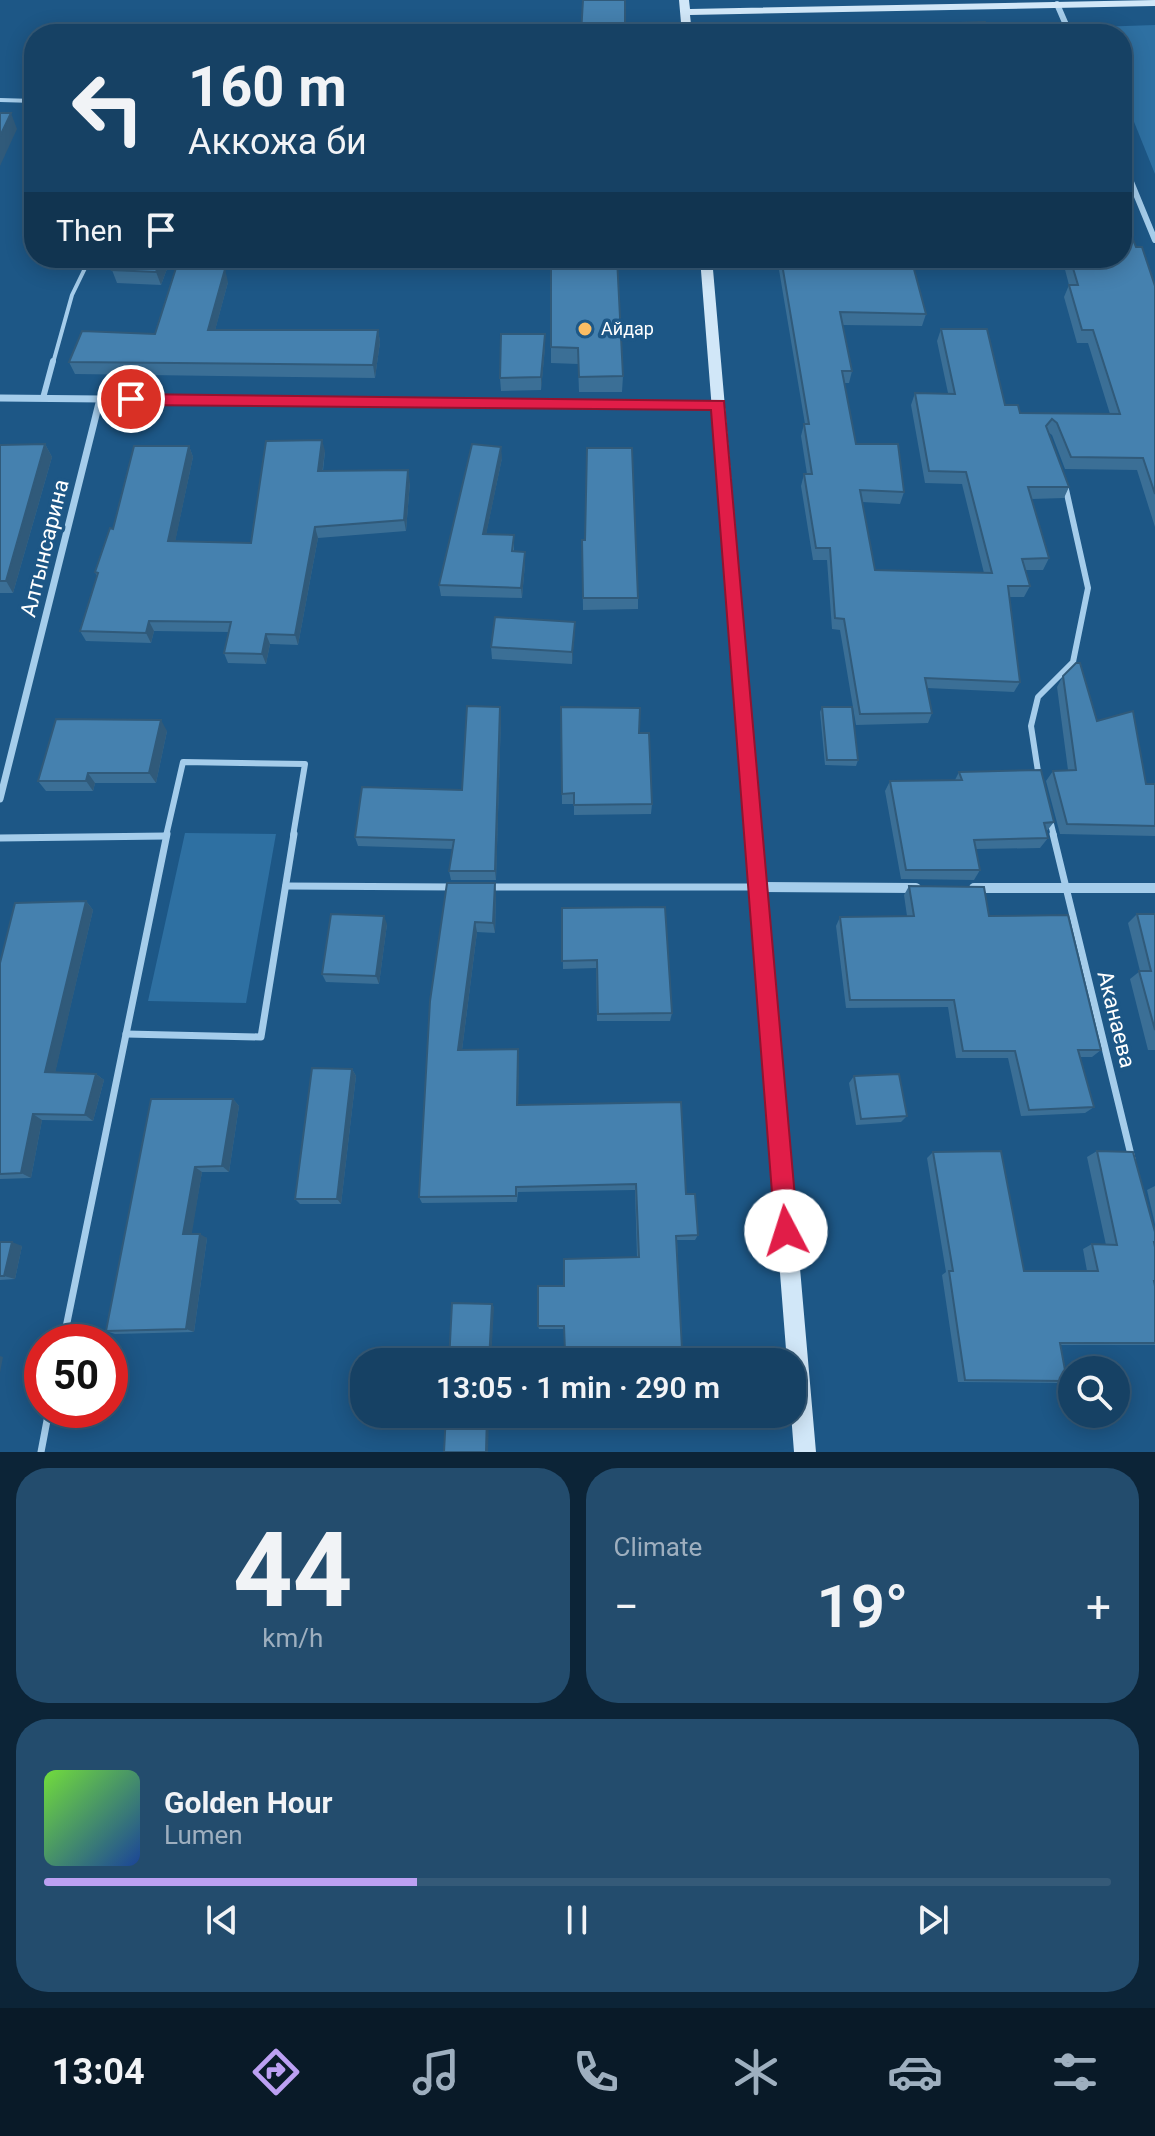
<!DOCTYPE html>
<meta charset="utf-8">
<style>
:root{--surface:#164164;--page:#234c6d;--text:#f1f3f6;--muted:#9eafbf;--line:#355a78;--accent:#bca0f2}
body{margin:0;font-family:Roboto,sans-serif;background:var(--page);color:var(--text);height:100vh;display:flex;flex-direction:column;font-size:30px;white-space:nowrap}
*{box-sizing:border-box;margin:0}
p{font-size:26px;color:var(--muted)}
.icon{flex:none;width:44px;height:44px;fill:none;stroke:currentColor;stroke-width:2;stroke-linecap:round;stroke-linejoin:round}
.map{position:relative;height:1452px;overflow:hidden}
.panel{display:flex;flex-direction:column;gap:16px;padding:16px;background:#0c2437;flex:1}
.panel>*{flex:none}
.hud{position:absolute;left:24px;top:24px;width:1108px;height:244px;border-radius:32px;box-shadow:0 4px 20px #0003,0 0 0 2px var(--line);background:#164164;color:var(--text);overflow:hidden}
.buttons{position:absolute;left:1058px;top:1356px;display:grid;gap:16px}
.buttons a{display:grid;place-items:center;width:72px;height:72px;border-radius:50%;background:var(--surface);box-shadow:0 4px 20px #0003,0 0 0 2px var(--line);font-size:40px}
.speed{position:absolute;left:24px;top:1324px;display:flex;gap:16px;font-size:40px;font-weight:700;text-align:center}
.speed>*{display:grid;place-content:center;width:104px;height:104px;border-radius:50%;background:var(--surface);box-shadow:0 4px 20px #0003,0 0 0 2px var(--line);line-height:1}
.speed .limit{border:12px solid #d22;background:#fff;color:#111}
.pin{position:absolute;display:grid;place-items:center;width:68px;height:68px;color:#fff;margin:-34px;border:4px solid #fff;border-radius:50%;box-shadow:0 2px 8px #0007}
.me{position:absolute;width:88px;margin:-44px;rotate:355deg;stroke-linejoin:round;filter:drop-shadow(0 0 6px #0008)}
.turn{display:flex;align-items:center;gap:28px;height:168px;padding:0 32px;font-size:36px}
.turn .icon{width:104px;height:104px;stroke-width:2.5}
.turn b{display:block;font-size:56px;line-height:68px}
.then{display:flex;align-items:center;height:76px;padding:0 32px;background:#0003;gap:16px;font-size:30px}
.big{font-size:60px;font-weight:600;line-height:1.1}
.panel .tile{flex:1;display:flex;flex-direction:column;justify-content:center;gap:12px;min-width:0;padding:0 28px;border-radius:32px;background:var(--page)}
.panel .dial{align-items:center;gap:0}
.dial b{font-size:104px;line-height:1}
.song{display:flex;align-items:center;gap:24px}
.cover{width:96px;height:96px;border-radius:12px;background:linear-gradient(135deg,hsl(100 70% 55%),hsl(220 70% 35%))}
.played{height:8px;border-radius:4px;background:linear-gradient(90deg,var(--accent) 35%,var(--line) 35%)}
.keys{display:flex;justify-content:space-around;direction:ltr}
.heat{display:flex;justify-content:space-between;align-items:center;font-size:44px;direction:ltr}
.panel .tiles{flex:1;display:grid;gap:16px;grid-template-columns:1fr 1fr}
.tile:last-child{grid-column:span 2}
.trip{position:absolute;left:350px;top:1348px;width:456px;height:80px;border-radius:32px;background:var(--surface);box-shadow:0 4px 20px #0003,0 0 0 2px var(--line);font-weight:600;line-height:80px;text-align:center}
.tab-bar{display:flex;height:128px;justify-content:space-around;align-items:center;background:#091a28;color:var(--muted)}
.tab-bar .icon{width:56px;height:56px}
.tab-bar .active{color:var(--accent)}
.tab-bar b{font-size:36px;color:var(--text)}
.map>svg:first-child{display:block}
.green{fill:#2e70a2}
.lines{fill:none;stroke-linecap:round;stroke-linejoin:round}
.lane-far2{stroke:#a5cdeb;stroke-width:4}
.lane-far1{stroke:#a5cdeb;stroke-width:6}
.lane{stroke:#a5cdeb;stroke-width:7}
.street-far2{stroke:#a5cdeb;stroke-width:6}
.street-far1{stroke:#a5cdeb;stroke-width:7}
.street{stroke:#a5cdeb;stroke-width:10}
.secondary{fill:#d1e7f8;fill-rule:evenodd}
.wall{fill:#3b6f96}
.shaded-wall{fill:#305a7a}
.building{fill:#4581af;stroke:#305a7a;stroke-width:2}
.route{fill:#e11d48;stroke:#92132f;stroke-width:2}
.poi-dot{fill:#fabd64;stroke:#1d5786;stroke-width:3}
.labels{text-anchor:middle;stroke-width:7;stroke-linejoin:round;paint-order:stroke}
.far-poi-label{font-size:18px;fill:#fff;stroke:#1d5786;text-anchor:start}
.street-label{font-size:22px;fill:#fff;stroke:#1d5786}
</style>
<div class="map">
<svg width="1155" height="1452" viewBox="0 0 1155 1452">
<rect width="100%" height="100%" fill="#1d5786"/>
<g class="green">
<path d="M 1155,25 L 1155,174 L 1122,92 L 1122,34 L 1099,34 L 1096,27 Z"/>
<path d="M 185,833 L 276,834 L 246,1003 L 148,1001 Z"/>
</g>
<g class="lines">
<g class="lane-far2">
<path d="M 0,100 L 34,101"/>
<path d="M 53,363 L 72,295 L 90,258"/>
</g>
<g class="lane-far1">
<path d="M 43,398 L 53,361"/>
<path d="M 1039,778 L 1031,726 L 1038,697 L 1073,662 L 1088,588 L 1065,485"/>
<path d="M 1050,820 L 1054,836"/>
<path d="M 166,836 L 183,762 L 305,764 L 293,836"/>
</g>
<g class="lane">
<path d="M 1053,834 L 1132,1159"/>
<path d="M 0,838 L 166,836"/>
<path d="M 286,886 L 454,887"/>
<path d="M 490,887 L 754,887"/>
<path d="M 126,1034 L 261,1037 L 294,834"/>
<path d="M 63,1342 L 167,834"/>
<path d="M 41,1452 L 49,1410"/>
</g>
<g class="street-far2">
<path d="M 1057,4 L 1070,34"/>
<path d="M 1122,160 L 1155,240"/>
</g>
<g class="street-far1">
<path d="M 0,398 L 718,405"/>
<path d="M 0,799 L 100,399"/>
</g>
<g class="street">
<path d="M 758,887 L 916,888"/>
<path d="M 974,888 L 1155,888"/>
</g>
<g class="secondary">
<path d="M 679,0 L 689,0 L 690,9 L 1155,0 L 1155,6 L 690,15 L 692,34 L 682,34 Z"/>
<path d="M 700,258 L 712,258 L 816,1452 L 794,1452 L 791,1414 L 792,1362 L 787,1362 Z"/>
</g>
</g>
<g class="wall">
<path d="M 932,24 L 991,34 L 930,34 Z"/>
<path d="M 1136,247 L 1155,286 L 1155,527 L 1137,470 L 1065,469 L 1052,435 L 1048,432 L 1069,487 L 1064,498 L 1032,499 L 1049,558 L 1043,570 L 1025,570 L 1030,586 L 1024,597 L 1009,597 L 1020,682 L 1014,692 L 927,688 L 932,713 L 928,723 L 856,725 L 840,630 L 832,629 L 827,560 L 813,560 L 801,486 L 804,474 L 807,474 L 801,436 L 804,424 L 805,424 L 777,258 L 911,258 L 926,314 L 922,326 L 842,325 L 852,371 L 849,383 L 844,383 L 856,444 L 904,492 L 900,504 L 862,502 L 875,570 L 984,573 L 962,484 L 925,483 L 911,405 L 915,393 L 948,393 L 937,341 L 941,329 L 1005,405 L 1020,413 L 1110,414 L 1088,343 L 1077,343 L 1064,297 L 1069,285 L 1062,258 L 1122,258 Z"/>
<path d="M 117,258 L 171,258 L 161,285 L 117,283 L 112,270 Z"/>
<path d="M 551,258 L 623,376 L 622,392 L 579,392 L 578,364 L 551,363 Z"/>
<path d="M 228,282 L 215,330 L 378,330 L 380,342 L 375,378 L 75,374 L 69,362 L 155,334 Z"/>
<path d="M 545,334 L 545,347 L 541,390 L 501,391 L 500,378 Z"/>
<path d="M 45,444 L 52,457 L 13,593 L 0,593 L 0,445 Z"/>
<path d="M 189,446 L 193,457 L 175,541 L 251,543 L 325,451 L 323,471 L 410,482 L 406,531 L 318,538 L 298,645 L 270,644 L 266,664 L 228,663 L 224,653 L 229,632 L 154,631 L 151,643 L 86,641 L 80,631 L 97,576 L 95,572 L 113,529 Z"/>
<path d="M 502,458 L 486,534 L 514,535 L 514,551 L 525,563 L 522,598 L 441,596 L 439,585 Z"/>
<path d="M 582,540 L 585,540 L 638,598 L 638,609 L 583,610 Z"/>
<path d="M 575,622 L 572,664 L 492,659 L 491,647 Z"/>
<path d="M 1063,676 L 1146,784 L 1155,784 L 1155,836 L 1060,834 L 1046,781 L 1053,771 L 1068,770 L 1057,687 Z"/>
<path d="M 561,707 L 639,733 L 652,804 L 651,814 L 574,815 L 574,804 L 562,804 Z"/>
<path d="M 822,707 L 858,760 L 856,766 L 825,765 L 820,712 Z"/>
<path d="M 501,717 L 496,880 L 451,880 L 449,871 L 453,849 L 358,846 L 355,837 L 462,790 Z"/>
<path d="M 167,731 L 156,783 L 95,783 L 93,791 L 46,791 L 38,781 Z"/>
<path d="M 959,772 L 1054,822 L 1046,832 L 1048,838 L 1040,848 L 976,849 L 980,870 L 974,880 L 901,879 L 885,791 L 890,781 L 955,780 Z"/>
<path d="M 447,883 L 496,893 L 495,933 L 477,932 L 462,1050 L 518,1049 L 519,1057 L 518,1105 L 686,1194 L 698,1235 L 695,1240 L 677,1240 L 682,1349 L 680,1352 L 565,1355 L 564,1329 L 539,1329 L 538,1326 L 564,1286 L 637,1257 L 635,1190 L 518,1192 L 517,1202 L 422,1203 L 419,1197 Z"/>
<path d="M 909,886 L 989,916 L 1101,1050 L 1092,1057 L 1080,1057 L 1094,1107 L 1085,1113 L 1021,1116 L 1008,1058 L 956,1058 L 948,1007 L 846,1008 L 836,926 L 840,917 L 907,916 L 904,895 Z"/>
<path d="M 86,901 L 93,910 L 55,1072 L 96,1074 L 104,1080 L 93,1121 L 42,1120 L 31,1178 L 0,1179 L 0,963 Z"/>
<path d="M 562,908 L 672,1013 L 670,1021 L 597,1021 L 596,968 L 563,969 Z"/>
<path d="M 1137,914 L 1155,914 L 1155,1050 L 1148,1050 L 1130,979 L 1140,971 L 1128,923 Z"/>
<path d="M 387,924 L 379,984 L 326,982 L 322,974 Z"/>
<path d="M 352,1069 L 356,1076 L 341,1204 L 300,1204 L 295,1199 Z"/>
<path d="M 854,1076 L 907,1116 L 901,1122 L 856,1125 L 849,1083 Z"/>
<path d="M 151,1099 L 233,1099 L 239,1106 L 229,1172 L 202,1172 L 191,1234 L 207,1238 L 194,1332 L 115,1334 L 106,1331 Z"/>
<path d="M 1097,1151 L 1155,1232 L 1155,1345 L 1060,1345 L 1067,1381 L 1057,1383 L 958,1382 L 942,1275 L 946,1272 L 927,1158 L 933,1152 L 1024,1271 L 1087,1271 L 1083,1249 L 1092,1244 L 1106,1245 L 1087,1157 Z"/>
<path d="M 1155,1186 L 1155,1224 L 1147,1190 Z"/>
<path d="M 0,1242 L 22,1246 L 15,1279 L 0,1280 Z"/>
</g>
<g class="shaded-wall">
<path d="M 11,113 L 17,129 L 0,166 L 0,136 Z"/>
<path d="M 161,258 L 171,258 L 161,285 L 156,272 Z"/>
<path d="M 225,269 L 228,282 L 212,342 L 208,330 Z"/>
<path d="M 378,330 L 380,342 L 375,378 L 373,365 Z"/>
<path d="M 545,334 L 545,347 L 541,390 L 541,377 Z"/>
<path d="M 322,440 L 325,451 L 321,482 L 318,471 Z"/>
<path d="M 45,444 L 52,457 L 13,593 L 6,581 Z"/>
<path d="M 189,446 L 193,457 L 173,552 L 168,541 Z"/>
<path d="M 501,447 L 502,458 L 484,545 L 483,534 Z"/>
<path d="M 408,470 L 410,482 L 406,531 L 404,520 Z"/>
<path d="M 315,527 L 318,538 L 298,645 L 295,635 Z"/>
<path d="M 525,552 L 525,563 L 522,598 L 521,588 Z"/>
<path d="M 149,621 L 154,631 L 151,643 L 146,633 Z"/>
<path d="M 575,622 L 575,633 L 572,664 L 572,652 Z"/>
<path d="M 266,634 L 270,644 L 266,664 L 262,654 Z"/>
<path d="M 500,707 L 501,717 L 496,880 L 495,871 Z"/>
<path d="M 161,720 L 167,731 L 156,783 L 149,773 Z"/>
<path d="M 88,773 L 95,783 L 93,791 L 86,781 Z"/>
<path d="M 495,883 L 496,893 L 495,933 L 493,923 Z"/>
<path d="M 86,901 L 93,910 L 54,1078 L 45,1072 Z"/>
<path d="M 384,916 L 387,924 L 379,984 L 376,976 Z"/>
<path d="M 475,922 L 477,932 L 461,1058 L 458,1050 Z"/>
<path d="M 518,1049 L 519,1057 L 518,1112 L 517,1105 Z"/>
<path d="M 352,1069 L 356,1076 L 341,1204 L 337,1199 Z"/>
<path d="M 96,1074 L 104,1080 L 93,1121 L 85,1115 Z"/>
<path d="M 233,1099 L 239,1106 L 229,1172 L 222,1166 Z"/>
<path d="M 33,1114 L 42,1120 L 31,1178 L 21,1173 Z"/>
<path d="M 195,1167 L 202,1172 L 191,1239 L 183,1234 Z"/>
<path d="M 200,1234 L 207,1238 L 194,1332 L 186,1329 Z"/>
<path d="M 12,1242 L 22,1246 L 15,1279 L 4,1276 Z"/>
<path d="M 492,1304 L 494,1307 L 491,1362 L 489,1362 Z"/>
<path d="M 0,1356 L 3,1357 L 0,1373 Z"/>
<path d="M 487,1414 L 489,1414 L 488,1452 L 486,1452 Z"/>
</g>
<g class="building">
<path d="M 583,0 L 625,0 L 625,34 L 581,34 Z"/>
<path d="M 985,22 L 991,34 L 937,34 L 932,24 Z"/>
<path d="M 0,113 L 11,113 L 0,136 Z"/>
<path d="M 1122,212 L 1136,247 L 1142,247 L 1155,286 L 1155,494 L 1143,458 L 1071,457 L 1057,423 L 1052,419 L 1046,426 L 1069,487 L 1028,487 L 1049,558 L 1022,559 L 1030,586 L 1008,586 L 1020,682 L 925,678 L 932,713 L 860,714 L 844,619 L 835,618 L 830,548 L 816,548 L 804,474 L 812,474 L 804,424 L 809,424 L 781,258 L 911,258 L 926,314 L 840,312 L 852,371 L 842,371 L 856,444 L 898,444 L 904,492 L 860,490 L 875,570 L 992,573 L 966,472 L 929,471 L 915,393 L 955,394 L 941,329 L 987,329 L 1005,405 L 1018,405 L 1020,413 L 1120,414 L 1093,330 L 1082,330 L 1069,285 L 1078,285 L 1070,258 L 1122,258 Z"/>
<path d="M 117,258 L 161,258 L 156,272 L 112,270 Z"/>
<path d="M 551,258 L 617,258 L 623,376 L 579,377 L 578,348 L 551,347 Z"/>
<path d="M 176,268 L 225,269 L 208,330 L 378,330 L 373,365 L 69,362 L 82,331 L 155,334 Z"/>
<path d="M 501,334 L 545,334 L 541,377 L 500,378 Z"/>
<path d="M 322,440 L 318,471 L 408,470 L 404,520 L 315,527 L 295,635 L 266,634 L 262,654 L 224,653 L 231,622 L 149,621 L 146,633 L 80,631 L 98,573 L 95,572 L 110,528 L 113,529 L 134,446 L 189,446 L 168,541 L 251,543 L 266,441 Z"/>
<path d="M 45,444 L 6,581 L 0,581 L 0,445 Z"/>
<path d="M 472,444 L 501,447 L 483,534 L 514,535 L 512,551 L 525,552 L 521,588 L 439,585 Z"/>
<path d="M 587,448 L 632,448 L 638,598 L 583,598 L 582,540 L 585,540 Z"/>
<path d="M 495,617 L 575,622 L 572,652 L 491,647 Z"/>
<path d="M 1076,663 L 1080,663 L 1097,721 L 1133,711 L 1146,784 L 1155,784 L 1155,826 L 1067,824 L 1053,771 L 1076,770 L 1063,676 Z"/>
<path d="M 467,706 L 500,707 L 495,871 L 449,871 L 454,840 L 355,837 L 362,787 L 462,790 Z"/>
<path d="M 561,707 L 640,708 L 639,733 L 649,733 L 652,804 L 574,805 L 574,793 L 562,794 Z"/>
<path d="M 822,707 L 852,707 L 858,760 L 827,760 Z"/>
<path d="M 56,719 L 161,720 L 149,773 L 88,773 L 86,781 L 38,781 Z"/>
<path d="M 1041,770 L 1054,822 L 1044,823 L 1048,838 L 974,840 L 980,870 L 906,870 L 890,781 L 962,780 L 959,772 Z"/>
<path d="M 447,883 L 495,883 L 493,923 L 475,922 L 458,1050 L 518,1049 L 517,1105 L 681,1102 L 686,1194 L 695,1194 L 698,1235 L 676,1236 L 682,1349 L 565,1352 L 564,1326 L 538,1326 L 538,1286 L 564,1286 L 564,1259 L 639,1257 L 636,1184 L 516,1187 L 516,1196 L 419,1197 L 430,1001 Z"/>
<path d="M 909,886 L 984,887 L 989,916 L 1068,915 L 1101,1050 L 1078,1050 L 1094,1107 L 1029,1110 L 1015,1051 L 963,1051 L 954,1000 L 850,1000 L 840,917 L 914,916 Z"/>
<path d="M 86,901 L 45,1072 L 96,1074 L 85,1115 L 33,1114 L 21,1173 L 0,1174 L 0,963 L 15,903 Z"/>
<path d="M 665,907 L 672,1013 L 598,1014 L 597,960 L 562,961 L 562,908 Z"/>
<path d="M 331,914 L 384,916 L 376,976 L 322,974 Z"/>
<path d="M 1137,914 L 1155,914 L 1155,1030 L 1139,971 L 1151,971 Z"/>
<path d="M 312,1068 L 352,1069 L 337,1199 L 295,1199 Z"/>
<path d="M 899,1074 L 907,1116 L 861,1119 L 854,1076 Z"/>
<path d="M 151,1099 L 233,1099 L 222,1166 L 195,1167 L 183,1234 L 200,1234 L 186,1329 L 106,1331 Z"/>
<path d="M 1001,1151 L 1024,1271 L 1098,1271 L 1092,1244 L 1117,1245 L 1097,1151 L 1133,1152 L 1155,1232 L 1155,1242 L 1154,1242 L 1155,1247 L 1155,1281 L 1154,1281 L 1155,1286 L 1155,1343 L 1060,1343 L 1067,1381 L 965,1380 L 949,1271 L 953,1271 L 933,1152 Z"/>
<path d="M 0,1242 L 12,1242 L 4,1276 L 0,1276 Z"/>
<path d="M 452,1303 L 492,1304 L 489,1362 L 449,1362 Z"/>
<path d="M 446,1414 L 487,1414 L 486,1452 L 444,1452 Z"/>
</g>
<path class="route" d="M 131,394 L 724,401 L 798,1231 L 794,1239 L 786,1243 L 778,1239 L 775,1231 L 711,410 L 131,405 L 123,399 Z"/>
<circle class="poi-dot" cx="585" cy="329" r="8"/>
<g class="labels">
<g class="far-poi-label">
<text x="601" y="335">Айдар</text>
</g>
<g class="street-label">
<text transform="translate(44 548) rotate(-76)" y="8">Алтынсарина</text>
<text transform="translate(1117 1019) rotate(76)" y="8">Аканаева</text>
</g>
</g>
</svg>
<div class="buttons">
<a><svg class="icon" aria-label="search" viewBox="0 0 24 24"><circle cx="10" cy="10" r="6"/><path d="M15 15l6 6"/></svg></a>
</div>
<div class="speed"><div class="limit">50</div></div>
<div class="pin" style="left:131px;top:399px;background:#d93025"><svg class="icon" aria-label="arrive" viewBox="0 0 24 24"><path d="M6 21V4h12l-3 4 3 4H6"/></svg></div>
<svg class="me" style="left:786px;top:1231px" viewBox="-20 -20 40 40"><circle r="19" fill="#fff"/><path d="M0-13L10 11 0 6-10 11z" fill="#e11d48"/></svg>
<div class="trip">13:05 · 1 min · 290 m</div>
<div class="hud">
<div class="turn"><svg class="icon" aria-label="left" viewBox="0 0 24 24"><path d="M17 20v-9H6M10 6l-5 5 5 5"/></svg><div><b>160 m</b>Аккожа би</div></div>
<div class="then">Then<svg class="icon" aria-label="arrive" viewBox="0 0 24 24"><path d="M6 21V4h12l-3 4 3 4H6"/></svg></div>
</div>
</div>
<section class="panel">
<div class="tiles">
<div class="tile dial"><b>44</b><p>km/h</p></div>
<div class="tile"><p>Climate</p>
<div class="heat"><a>−</a><b class="big">19°</b><a>+</a></div>
</div>
<div class="tile">
<div class="song"><i class="cover"></i><div><b>Golden Hour</b><p>Lumen</p></div></div>
<div class="played"></div>
<div class="keys"><svg class="icon" aria-label="previous" viewBox="0 0 24 24"><path d="M18 5L8 12l10 7zM5 5v14"/></svg><svg class="icon" aria-label="pause" viewBox="0 0 24 24"><path d="M8 5v14M16 5v14"/></svg><svg class="icon" aria-label="next" viewBox="0 0 24 24"><path d="M6 5l10 7-10 7zM19 5v14"/></svg></div>
</div>
</div>
</section>
<nav class="tab-bar">
<b>13:04</b>
<svg class="icon active" aria-label="directions" viewBox="0 0 24 24"><path d="M12 3l9 9-9 9-9-9zM9 14v-3h6M13 9l2 2-2 2"/></svg>
<svg class="icon" aria-label="music" viewBox="0 0 24 24"><path d="M9 18V5l10-2v13"/><circle cx="6" cy="18" r="3"/><circle cx="16" cy="16" r="3"/></svg>
<svg class="icon" aria-label="phone" viewBox="0 0 24 24"><path d="M5 4h4l2 5-3 2q2 4 5 5l2-3 5 2v4C11 20 4 13 5 4z"/></svg>
<svg class="icon" aria-label="climate" viewBox="0 0 24 24"><path d="M12 3v18M4 7l16 10M4 17L20 7"/></svg>
<svg class="icon" aria-label="car" viewBox="0 0 24 24"><path d="M5 17H2v-5l4-1 3-4h7l3 4 3 1v5h-3M9 17h6M6 11h13"/><circle cx="7" cy="17" r="2"/><circle cx="17" cy="17" r="2"/></svg>
<svg class="icon" aria-label="filters" viewBox="0 0 24 24"><path d="M4 7h16M4 17h16"/><circle cx="9" cy="7" r="2"/><circle cx="15" cy="17" r="2"/></svg>
</nav>
